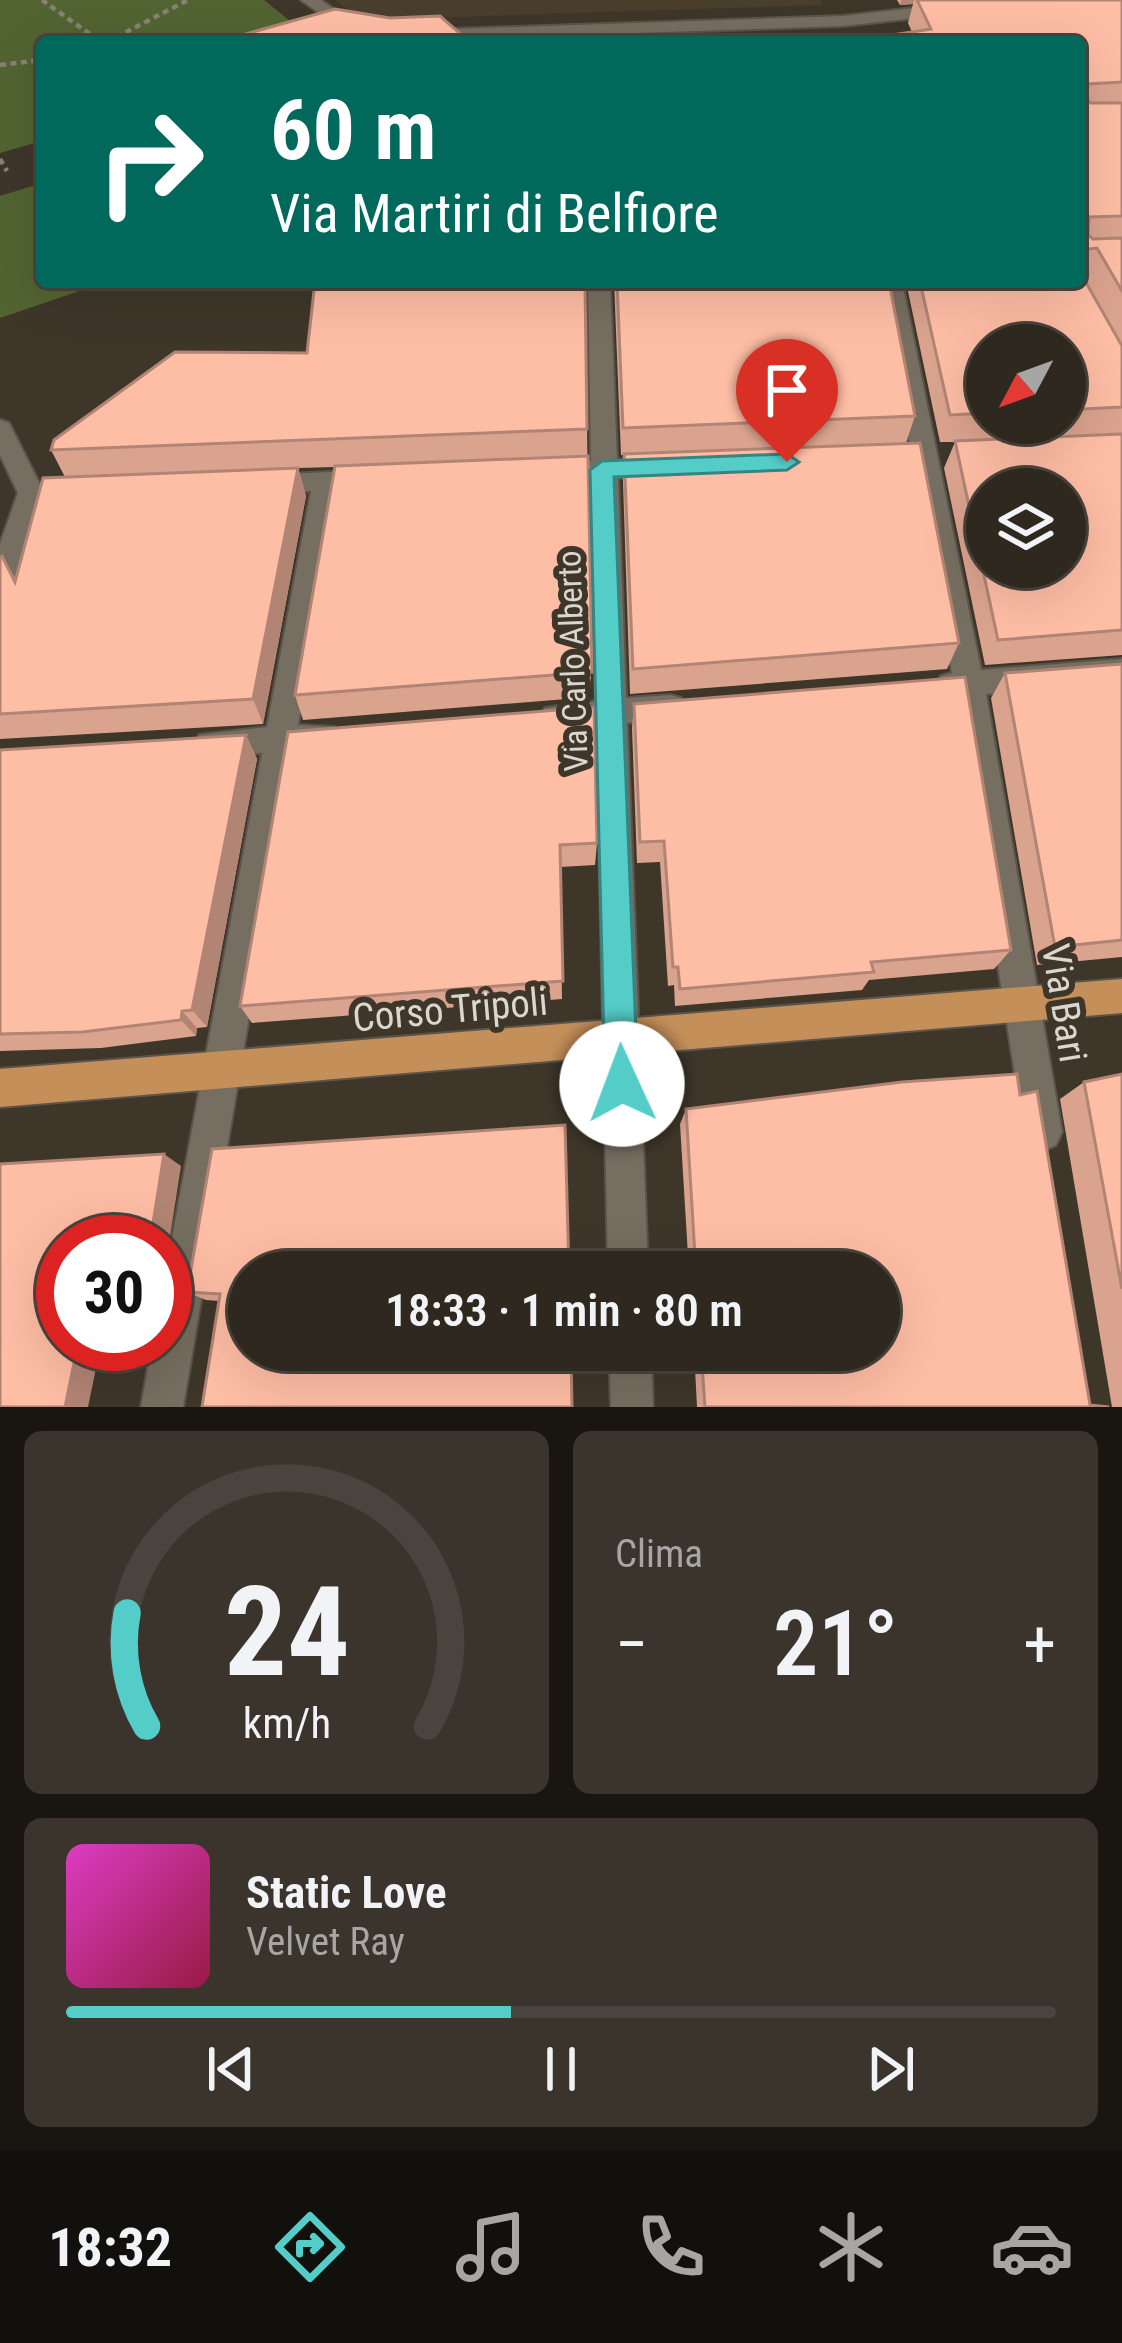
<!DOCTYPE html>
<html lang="it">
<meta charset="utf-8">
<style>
:root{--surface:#2e281f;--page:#3a342c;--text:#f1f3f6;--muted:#a7a6a4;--line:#49443d;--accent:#54cdc8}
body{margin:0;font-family:"Roboto Condensed",sans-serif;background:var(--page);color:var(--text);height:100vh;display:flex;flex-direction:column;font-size:45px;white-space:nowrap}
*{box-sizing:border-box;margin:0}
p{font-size:39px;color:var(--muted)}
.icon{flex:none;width:66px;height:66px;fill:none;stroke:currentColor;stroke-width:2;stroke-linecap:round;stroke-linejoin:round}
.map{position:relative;height:1407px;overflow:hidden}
.drawer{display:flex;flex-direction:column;gap:24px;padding:24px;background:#191611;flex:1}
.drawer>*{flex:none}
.guide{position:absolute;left:36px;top:36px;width:1050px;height:252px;border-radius:12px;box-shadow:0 12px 48px #0002,0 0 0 3px var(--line);background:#00695c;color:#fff;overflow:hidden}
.needle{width:78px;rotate:229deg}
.buttons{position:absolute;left:966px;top:324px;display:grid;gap:24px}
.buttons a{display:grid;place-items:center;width:120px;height:120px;border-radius:50%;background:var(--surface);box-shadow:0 12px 48px #0002,0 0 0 3px var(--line);font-size:60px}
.speed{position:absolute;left:36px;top:1215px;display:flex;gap:24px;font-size:60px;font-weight:700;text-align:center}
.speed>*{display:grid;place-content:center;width:156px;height:156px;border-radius:50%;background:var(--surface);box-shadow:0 12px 48px #0002,0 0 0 3px var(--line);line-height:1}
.speed .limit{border:18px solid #d22;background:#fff;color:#111}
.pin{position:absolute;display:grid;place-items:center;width:102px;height:102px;color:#fff;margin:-123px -51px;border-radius:50% 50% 50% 0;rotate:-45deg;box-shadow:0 0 12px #0007}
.pin .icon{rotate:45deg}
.me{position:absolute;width:132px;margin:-66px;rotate:358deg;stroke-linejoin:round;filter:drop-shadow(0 0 9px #0008)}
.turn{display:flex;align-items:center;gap:42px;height:252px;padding:0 36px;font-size:54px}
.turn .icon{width:156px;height:156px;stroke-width:2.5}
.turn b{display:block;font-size:84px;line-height:102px}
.big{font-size:90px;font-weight:600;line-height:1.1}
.drawer .widget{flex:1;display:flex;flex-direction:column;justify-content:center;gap:18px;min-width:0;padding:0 42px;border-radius:18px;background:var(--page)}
.drawer .dial{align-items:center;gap:0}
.dial svg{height:312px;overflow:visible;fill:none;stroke:var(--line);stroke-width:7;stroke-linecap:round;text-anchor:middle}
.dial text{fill:var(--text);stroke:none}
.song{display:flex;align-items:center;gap:36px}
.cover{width:144px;height:144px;border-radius:18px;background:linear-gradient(135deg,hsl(310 70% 55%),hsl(340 70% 35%))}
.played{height:12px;border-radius:6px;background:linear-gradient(90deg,var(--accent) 45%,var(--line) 45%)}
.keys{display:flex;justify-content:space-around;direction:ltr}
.heat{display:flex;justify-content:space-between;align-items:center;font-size:66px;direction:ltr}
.drawer .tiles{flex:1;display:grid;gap:24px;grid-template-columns:1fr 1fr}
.widget:last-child{grid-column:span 2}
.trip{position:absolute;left:228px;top:1251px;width:672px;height:120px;border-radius:60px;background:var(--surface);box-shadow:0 12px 48px #0002,0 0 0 3px var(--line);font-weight:600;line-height:120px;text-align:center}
.menu{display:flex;height:192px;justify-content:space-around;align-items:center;background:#12100c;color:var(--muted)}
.menu .icon{width:84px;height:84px}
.menu .current{color:var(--accent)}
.menu b{font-size:54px;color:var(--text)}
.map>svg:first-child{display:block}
.built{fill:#4a3e2c}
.green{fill:#526432}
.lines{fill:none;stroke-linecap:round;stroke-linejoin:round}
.minor-casing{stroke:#5b544a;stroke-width:4}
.major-casing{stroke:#5b544a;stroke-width:4}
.path{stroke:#888176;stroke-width:4.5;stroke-dasharray:6 4.5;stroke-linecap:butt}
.minor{fill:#766e60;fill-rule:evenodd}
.major{fill:#c58f59;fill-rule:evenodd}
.wall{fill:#daa38e;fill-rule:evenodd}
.shaded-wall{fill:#b28474}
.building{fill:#febda5;stroke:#b28474;stroke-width:3;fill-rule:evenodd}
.route{fill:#54cdc8;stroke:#378582;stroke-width:3}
.labels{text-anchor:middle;stroke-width:12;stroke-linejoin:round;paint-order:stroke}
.street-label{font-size:33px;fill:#dbd6ce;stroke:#3e3629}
.near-street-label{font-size:39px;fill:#dbd6ce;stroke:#3e3629}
</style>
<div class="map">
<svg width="1122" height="1407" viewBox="0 0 1122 1407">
<rect width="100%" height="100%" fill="#3e3629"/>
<path class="built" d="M 335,0 L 821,0 L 823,5 L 363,20 Z"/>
<g class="green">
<path d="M 0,0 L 264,0 L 316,42 L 42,42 L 42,141 L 0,153 Z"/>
<path d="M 42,183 L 42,282 L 106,282 L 0,318 L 0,196 Z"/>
</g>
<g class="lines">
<g class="minor-casing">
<g id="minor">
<path d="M 301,0 L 321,0 L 366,32 L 351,36 Z"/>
<path d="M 986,0 L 1042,0 L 1033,5 L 843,26 L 423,40 L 414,35 L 423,30 L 843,16 Z"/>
<path d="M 588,282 L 610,282 L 617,460 L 660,458 L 673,467 L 660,476 L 618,478 L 626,698 L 670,695 L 681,698 L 685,707 L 681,716 L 627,723 L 648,1272 L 608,1272 L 597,726 L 556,730 L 545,726 L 541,717 L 545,708 L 596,701 L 592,479 L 553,481 L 540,472 L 553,463 L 591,461 Z"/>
<path d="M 880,282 L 902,282 L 981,670 L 1122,659 L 1122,683 L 986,694 L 1062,1132 L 1056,1145 L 1043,1151 L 1030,1145 L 1024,1132 L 956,697 L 941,694 L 936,685 L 941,676 L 952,673 Z"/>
<path d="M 0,420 L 9,423 L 44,493 L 14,583 L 0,594 L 0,544 L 18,493 L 0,455 Z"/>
<path d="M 373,470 L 382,472 L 386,479 L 382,486 L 337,490 L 298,725 L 334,727 L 338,736 L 334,745 L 294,751 L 183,1407 L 141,1407 L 152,1344 L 165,1344 L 165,1276 L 262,753 L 210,757 L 199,753 L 195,744 L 199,735 L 267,727 L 311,491 L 265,493 L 252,484 L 265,475 Z"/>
<path d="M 609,1350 L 651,1350 L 653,1407 L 611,1407 Z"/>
</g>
</g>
<g class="major-casing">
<path id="major" d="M 1122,979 L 1122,1013 L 0,1107 L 0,1069 Z"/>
</g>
<g class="path">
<path d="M 42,0 L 101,42"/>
<path d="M 107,42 L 188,0"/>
<path d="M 0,65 L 42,60"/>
<path d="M 0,159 L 7,171"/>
</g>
<use href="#minor" class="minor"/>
<use href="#major" class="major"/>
</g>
<g class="wall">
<path d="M 897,0 L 1122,0 L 1122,344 L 1083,277 L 1122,346 L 1122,655 L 985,665 L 944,468 L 955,442 L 940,442 L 906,282 L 1080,282 L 1080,42 L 878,42 L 879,37 L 912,32 L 908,23 L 913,4 L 900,5 ZM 987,345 L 1065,345 L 1065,423 L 987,423 Z"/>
<path d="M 614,282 L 889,282 L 915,416 L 906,443 L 959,643 L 947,669 L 630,694 L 623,482 L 624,455 L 621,455 Z"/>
<path d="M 587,429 L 591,697 L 303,720 L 295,695 L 335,467 L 298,468 L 306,496 L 263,724 L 0,739 L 0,558 L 16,579 L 65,477 L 51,450 Z"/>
<path d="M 1122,664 L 1122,957 L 1037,965 L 991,698 L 1005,673 Z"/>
<path d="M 634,704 L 1011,950 L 994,969 L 869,980 L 862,990 L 675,1006 L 674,985 L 668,986 L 660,862 L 637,863 L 632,728 Z"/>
<path d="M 288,732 L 597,843 L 595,865 L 560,867 L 562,999 L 252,1023 L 240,1006 Z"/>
<path d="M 246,735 L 257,759 L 207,1027 L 197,1028 L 196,1036 L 101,1048 L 0,1051 L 0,750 Z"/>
<path d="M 1122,1074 L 1122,1407 L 1112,1407 L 1060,1099 L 1084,1082 Z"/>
<path d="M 1020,1095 L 1090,1405 L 1109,1407 L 697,1407 L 694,1350 L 879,1350 L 879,1272 L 689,1272 L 680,1124 L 686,1109 Z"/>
<path d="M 565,1125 L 219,1301 L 206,1300 L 187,1292 Z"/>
</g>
<g class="shaded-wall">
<path d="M 901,0 L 914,0 L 913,4 L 900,5 Z"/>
<path d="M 298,468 L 306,496 L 263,724 L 253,699 Z"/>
<path d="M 246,735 L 257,759 L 207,1027 L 192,1010 Z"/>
<path d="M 182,1011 L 197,1028 L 196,1036 L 181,1020 Z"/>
<path d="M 164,1154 L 181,1166 L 165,1269 L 165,1242 L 150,1242 Z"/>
<path d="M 78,1344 L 101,1344 L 88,1407 L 65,1407 Z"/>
</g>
<g class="building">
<path d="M 917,0 L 1122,0 L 1122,82 L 1088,84 L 1086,99 L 1091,103 L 1122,103 L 1122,216 L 1089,217 L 1088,235 L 1093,239 L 1122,238 L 1122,291 L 1097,248 L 1080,250 L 1080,42 L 881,42 L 879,37 L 931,29 Z"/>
<path d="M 335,9 L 390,18 L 440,16 L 470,42 L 249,42 L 242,35 Z"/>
<path d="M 1080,272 L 1122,346 L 1122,407 L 1065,410 L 1065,345 L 987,345 L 987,413 L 950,415 L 920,282 L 1080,282 Z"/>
<path d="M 315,282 L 585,282 L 587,429 L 51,450 L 54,440 L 175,352 L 307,353 Z"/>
<path d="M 617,282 L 889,282 L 915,416 L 623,428 Z"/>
<path d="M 1122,434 L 1122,630 L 998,640 L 955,441 ZM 987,489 L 1065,489 L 1065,567 L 987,567 Z"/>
<path d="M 920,443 L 959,643 L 633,669 L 624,454 Z"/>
<path d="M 588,456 L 592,672 L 295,695 L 335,466 Z"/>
<path d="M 298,468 L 253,699 L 0,714 L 0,558 L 2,556 L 15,582 L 43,478 Z"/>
<path d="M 1122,664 L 1122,940 L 1055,947 L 1005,673 Z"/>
<path d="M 965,677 L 1011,950 L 871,962 L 874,972 L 680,989 L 678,967 L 673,967 L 664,841 L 640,842 L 634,704 Z"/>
<path d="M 594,707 L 597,843 L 560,845 L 563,981 L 240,1006 L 288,732 Z"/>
<path d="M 246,735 L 192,1010 L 182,1011 L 181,1020 L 82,1032 L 0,1034 L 0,750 Z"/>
<path d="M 1017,1074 L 1020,1095 L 1037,1091 L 1090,1405 L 1109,1407 L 705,1407 L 701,1350 L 879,1350 L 879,1272 L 696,1272 L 686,1109 L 902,1082 Z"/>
<path d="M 1122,1074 L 1122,1289 L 1084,1082 Z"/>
<path d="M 565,1125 L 569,1272 L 249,1272 L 249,1350 L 571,1350 L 572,1407 L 202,1407 L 220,1294 L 187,1292 L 212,1149 Z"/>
<path d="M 164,1154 L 150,1242 L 63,1242 L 63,1344 L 78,1344 L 65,1407 L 0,1407 L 0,1164 Z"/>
</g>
<path class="route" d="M 787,454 L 799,462 L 787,470 L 614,477 L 638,1084 L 633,1096 L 622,1101 L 610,1096 L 605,1084 L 590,470 L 602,461 Z"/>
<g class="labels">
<g class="street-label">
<text transform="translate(572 661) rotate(-92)" y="12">Via Carlo Alberto</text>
</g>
<g class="near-street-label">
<text transform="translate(1065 1003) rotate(81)" y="14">Via Bari</text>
<text transform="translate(450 1009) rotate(-5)" y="14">Corso Tripoli</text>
</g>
</g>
</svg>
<div class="buttons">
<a><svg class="needle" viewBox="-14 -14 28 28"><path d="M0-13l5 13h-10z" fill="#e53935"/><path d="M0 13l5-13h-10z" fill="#a7a6a4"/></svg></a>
<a><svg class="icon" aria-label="layers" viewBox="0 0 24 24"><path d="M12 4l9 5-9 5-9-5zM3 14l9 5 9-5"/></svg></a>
</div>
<div class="speed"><div class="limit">30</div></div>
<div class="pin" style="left:787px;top:462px;background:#d93025"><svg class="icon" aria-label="arrive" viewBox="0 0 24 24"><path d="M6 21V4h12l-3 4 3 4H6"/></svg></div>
<svg class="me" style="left:622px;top:1084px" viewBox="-20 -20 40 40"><circle r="19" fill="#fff"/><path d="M0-13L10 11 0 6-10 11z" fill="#54cdc8"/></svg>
<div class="trip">18:33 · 1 min · 80 m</div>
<div class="guide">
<div class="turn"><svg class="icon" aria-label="right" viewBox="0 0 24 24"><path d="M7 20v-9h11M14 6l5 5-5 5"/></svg><div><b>60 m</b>Via Martiri di Belfiore</div></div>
</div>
</div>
<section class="drawer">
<div class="tiles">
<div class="widget dial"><svg viewBox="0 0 100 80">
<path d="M14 69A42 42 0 1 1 86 69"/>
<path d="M14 69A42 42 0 0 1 9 40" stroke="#54cdc8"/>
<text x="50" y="56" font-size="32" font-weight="700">24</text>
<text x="50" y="72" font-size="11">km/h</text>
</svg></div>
<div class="widget"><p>Clima</p>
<div class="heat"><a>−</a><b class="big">21°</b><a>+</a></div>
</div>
<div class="widget">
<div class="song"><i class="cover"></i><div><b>Static Love</b><p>Velvet Ray</p></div></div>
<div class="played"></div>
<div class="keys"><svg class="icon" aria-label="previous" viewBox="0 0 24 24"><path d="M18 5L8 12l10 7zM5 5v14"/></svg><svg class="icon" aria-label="pause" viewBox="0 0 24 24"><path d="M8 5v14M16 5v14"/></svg><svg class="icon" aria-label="next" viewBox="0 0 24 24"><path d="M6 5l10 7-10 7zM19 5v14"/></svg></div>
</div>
</div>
</section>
<nav class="menu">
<b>18:32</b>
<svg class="icon current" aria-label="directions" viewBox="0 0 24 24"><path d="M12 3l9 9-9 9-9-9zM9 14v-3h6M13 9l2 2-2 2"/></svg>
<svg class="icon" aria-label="music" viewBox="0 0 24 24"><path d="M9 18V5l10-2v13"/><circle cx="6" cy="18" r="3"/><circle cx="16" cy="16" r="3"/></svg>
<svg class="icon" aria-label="phone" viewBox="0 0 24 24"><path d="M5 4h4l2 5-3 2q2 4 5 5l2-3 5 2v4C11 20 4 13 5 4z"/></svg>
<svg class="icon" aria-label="climate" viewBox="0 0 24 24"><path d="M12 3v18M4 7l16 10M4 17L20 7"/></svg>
<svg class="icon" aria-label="car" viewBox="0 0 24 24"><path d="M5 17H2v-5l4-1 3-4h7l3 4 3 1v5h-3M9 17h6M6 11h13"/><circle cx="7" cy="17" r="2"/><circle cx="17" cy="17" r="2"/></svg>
</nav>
